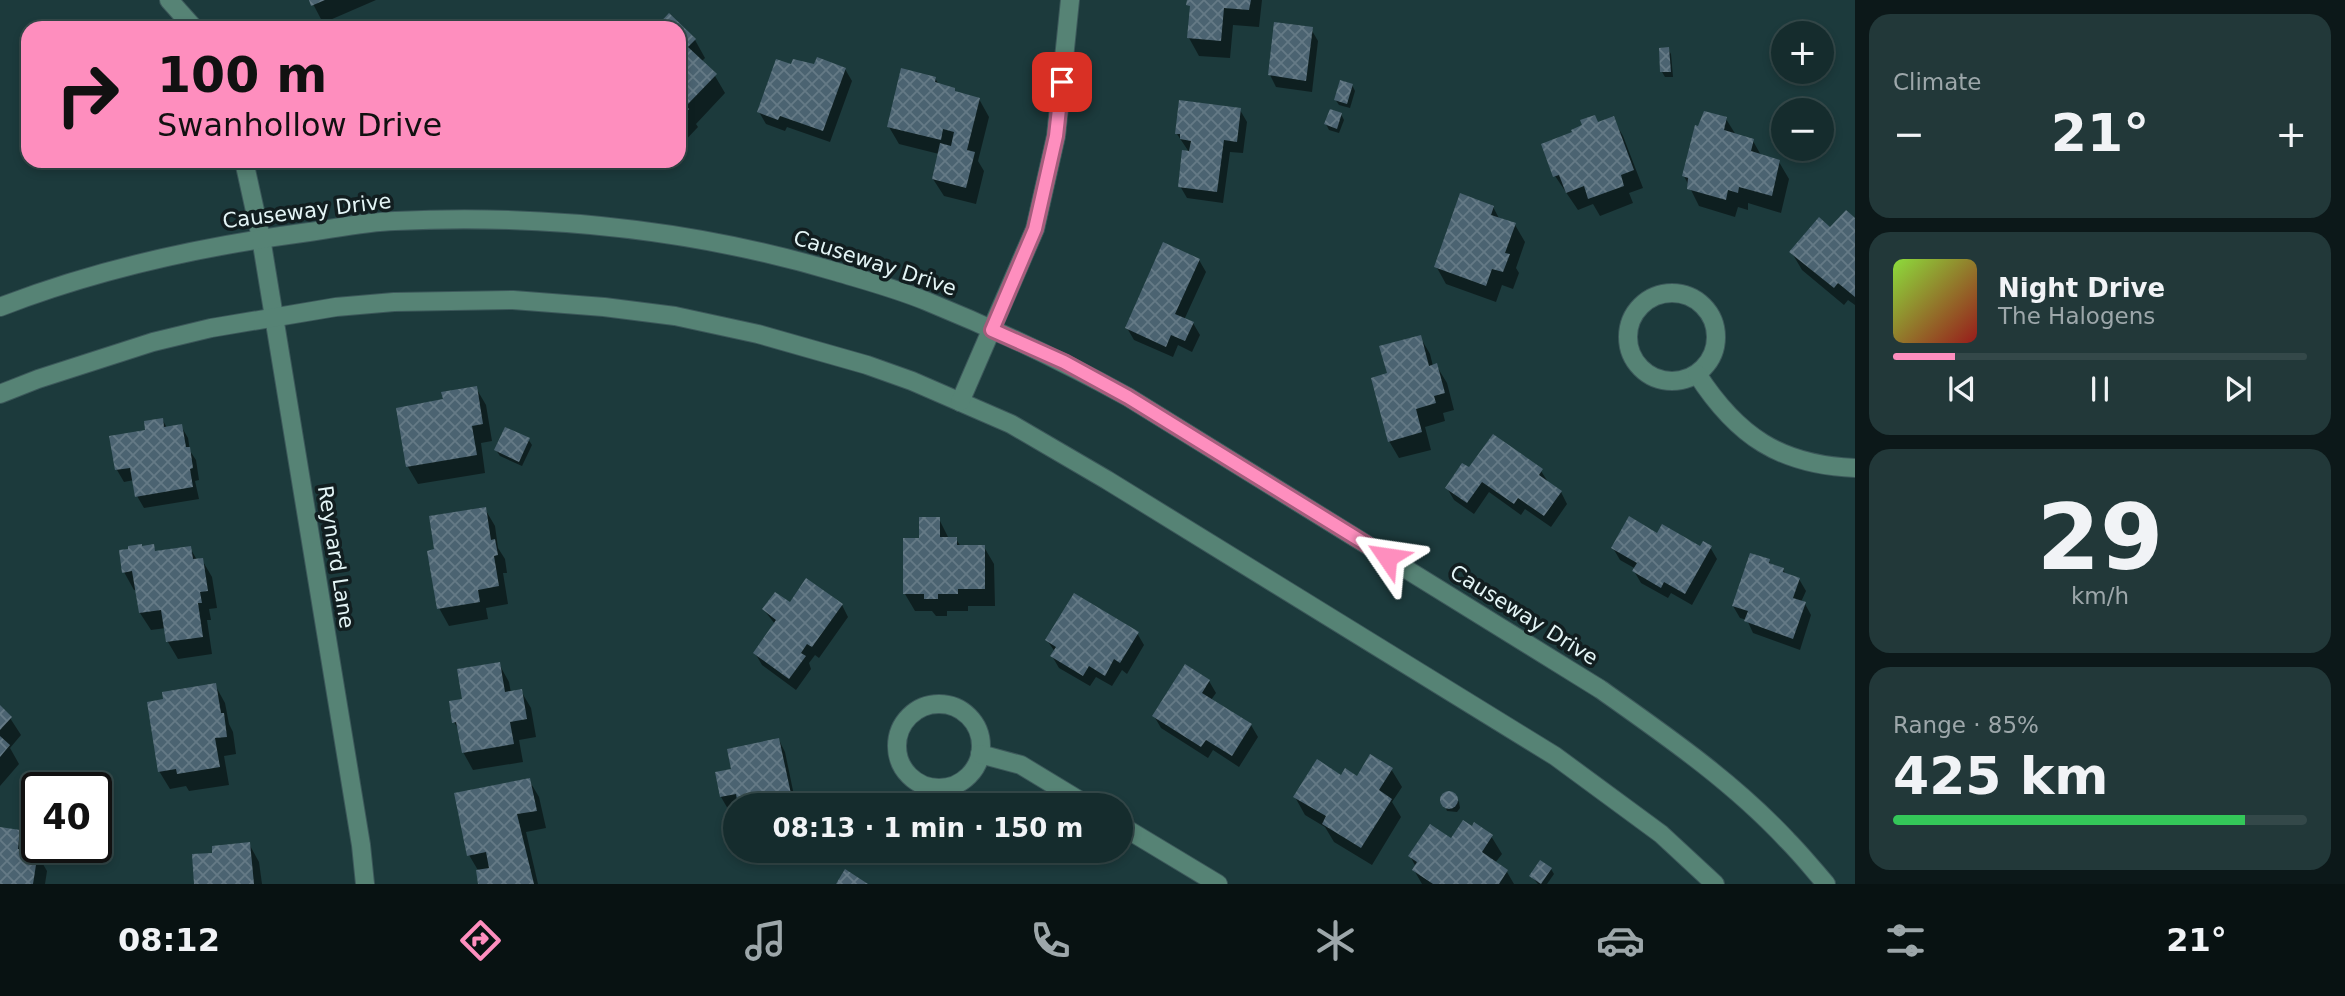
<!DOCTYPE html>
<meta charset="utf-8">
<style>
:root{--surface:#152c2d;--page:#223839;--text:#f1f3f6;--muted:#9da7aa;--line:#344849;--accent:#fe8ebe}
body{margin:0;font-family:"DejaVu Sans",sans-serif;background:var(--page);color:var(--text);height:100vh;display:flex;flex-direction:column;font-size:26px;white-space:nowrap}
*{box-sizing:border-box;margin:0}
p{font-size:23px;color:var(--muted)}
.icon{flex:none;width:38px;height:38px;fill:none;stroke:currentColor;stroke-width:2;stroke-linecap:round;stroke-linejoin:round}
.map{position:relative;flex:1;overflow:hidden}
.panel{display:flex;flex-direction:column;gap:14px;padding:14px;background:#0c1819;width:490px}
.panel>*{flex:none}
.guide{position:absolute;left:21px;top:21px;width:665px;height:147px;border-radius:21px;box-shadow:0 4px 10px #0003,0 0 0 2px var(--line);background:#fe8ebe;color:#111;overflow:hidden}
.tools{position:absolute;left:1771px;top:21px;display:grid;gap:14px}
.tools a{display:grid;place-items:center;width:63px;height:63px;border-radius:50%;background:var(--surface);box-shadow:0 4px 10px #0003,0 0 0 2px var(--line);font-size:35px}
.speed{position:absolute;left:21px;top:772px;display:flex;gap:14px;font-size:35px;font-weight:700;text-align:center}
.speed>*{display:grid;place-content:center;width:91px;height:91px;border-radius:50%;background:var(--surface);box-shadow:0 4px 10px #0003,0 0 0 2px var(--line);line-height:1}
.speed .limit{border:4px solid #111;border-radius:10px;background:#fff;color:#111}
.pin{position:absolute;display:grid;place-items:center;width:60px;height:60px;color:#fff;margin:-30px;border-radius:14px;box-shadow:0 4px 10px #0006}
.me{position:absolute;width:77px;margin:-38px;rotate:302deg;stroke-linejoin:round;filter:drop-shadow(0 0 5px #0008)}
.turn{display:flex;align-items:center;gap:24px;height:147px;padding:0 21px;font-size:32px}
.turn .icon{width:91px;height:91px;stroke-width:2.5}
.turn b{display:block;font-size:49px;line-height:60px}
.big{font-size:52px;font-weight:600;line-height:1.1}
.panel .card{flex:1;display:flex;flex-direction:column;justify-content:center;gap:10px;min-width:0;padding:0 24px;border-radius:21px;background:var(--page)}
.panel .dial{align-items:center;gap:0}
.dial b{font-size:91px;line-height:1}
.song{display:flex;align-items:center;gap:21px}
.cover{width:84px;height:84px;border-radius:10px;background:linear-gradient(135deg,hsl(90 70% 55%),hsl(0 70% 35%))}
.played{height:7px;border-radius:4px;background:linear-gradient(90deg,var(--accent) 15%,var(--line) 15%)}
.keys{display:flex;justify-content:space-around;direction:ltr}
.heat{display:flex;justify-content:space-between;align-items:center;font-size:38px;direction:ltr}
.charge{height:10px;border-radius:5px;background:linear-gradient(90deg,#34c759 85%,var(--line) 0)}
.trip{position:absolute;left:723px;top:793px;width:410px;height:70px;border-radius:35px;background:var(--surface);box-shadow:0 4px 10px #0003,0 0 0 2px var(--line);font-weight:600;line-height:70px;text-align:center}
.tabs{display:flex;height:112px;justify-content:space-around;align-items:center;background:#081212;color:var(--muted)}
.tabs .icon{width:49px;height:49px}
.tabs .current{color:var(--accent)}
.tabs b{font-size:32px;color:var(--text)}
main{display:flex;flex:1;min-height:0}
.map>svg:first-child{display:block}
.shadow{fill:#0007}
.building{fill:url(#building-cross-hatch)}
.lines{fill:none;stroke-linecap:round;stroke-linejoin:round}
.minor-casing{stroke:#3c585a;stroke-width:20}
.minor{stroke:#568375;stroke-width:18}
.route-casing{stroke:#a55c7c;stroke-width:18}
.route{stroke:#fe8ebe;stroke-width:12}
.labels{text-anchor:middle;stroke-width:7;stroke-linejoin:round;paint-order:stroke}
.street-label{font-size:21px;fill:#e4f5f6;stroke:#121e20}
</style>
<main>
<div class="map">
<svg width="1855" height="884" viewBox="0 0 1855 884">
<defs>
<pattern id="building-cross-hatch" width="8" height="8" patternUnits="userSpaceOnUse" patternTransform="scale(1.75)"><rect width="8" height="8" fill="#4b6371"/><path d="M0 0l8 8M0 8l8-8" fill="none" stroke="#657a86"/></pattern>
</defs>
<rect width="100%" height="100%" fill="#1c3a3c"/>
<g class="shadow">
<path d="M 311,0 L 376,0 L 323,23 Z"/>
<path d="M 1189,0 L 1262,0 L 1259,27 L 1233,25 L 1230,58 L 1199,56 L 1189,38 L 1191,11 Z"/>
<path d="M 669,15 L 695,40 L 705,58 L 701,62 L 715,76 L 725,93 L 696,124 L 698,127 L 679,147 L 679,28 L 658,28 Z"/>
<path d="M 1311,29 L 1318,41 L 1312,92 L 1276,87 L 1270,75 Z"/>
<path d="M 1668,49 L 1671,54 L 1673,77 L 1665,77 L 1662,72 Z"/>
<path d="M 793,66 L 845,69 L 852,81 L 830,142 L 787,127 L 785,131 L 766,124 L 759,112 Z"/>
<path d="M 935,78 L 939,85 L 954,89 L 957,94 L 979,99 L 989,117 L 978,161 L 984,171 L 976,204 L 944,196 L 933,179 L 939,154 L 899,144 L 889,127 Z"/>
<path d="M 1352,85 L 1355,91 L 1350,108 L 1339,105 L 1335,99 Z"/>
<path d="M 1240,110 L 1247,122 L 1243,153 L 1230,152 L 1223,203 L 1187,198 L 1180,186 L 1189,152 L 1177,134 Z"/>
<path d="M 1341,114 L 1344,120 L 1339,133 L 1329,130 L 1326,124 Z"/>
<path d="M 1613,119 L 1623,136 L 1643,188 L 1629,193 L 1633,203 L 1600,216 L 1593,204 L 1578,210 L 1555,176 L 1543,145 Z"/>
<path d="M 1726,119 L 1736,135 L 1753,141 L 1762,157 L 1779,162 L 1789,179 L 1781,213 L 1748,203 L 1748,210 L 1738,207 L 1735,217 L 1699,206 L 1684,176 Z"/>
<path d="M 1493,207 L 1500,220 L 1515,225 L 1525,242 L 1516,268 L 1519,273 L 1513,289 L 1502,285 L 1496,302 L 1446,284 L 1436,266 Z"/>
<path d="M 1855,221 L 1855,305 L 1848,300 L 1844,305 L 1802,270 L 1792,253 L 1830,229 Z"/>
<path d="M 1199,260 L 1206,272 L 1184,320 L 1193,323 L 1200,335 L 1192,352 L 1178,345 L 1173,357 L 1134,340 L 1127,328 Z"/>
<path d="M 1420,337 L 1430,354 L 1433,366 L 1436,365 L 1447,383 L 1454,410 L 1443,413 L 1445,421 L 1425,427 L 1431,450 L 1399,458 L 1389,441 L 1389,375 Z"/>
<path d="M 476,388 L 486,405 L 492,441 L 481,443 L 485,473 L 418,484 L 408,467 L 445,401 Z"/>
<path d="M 162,419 L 167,428 L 181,426 L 188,438 L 190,451 L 196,460 L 199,480 L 195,481 L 199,499 L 144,508 L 137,496 L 134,480 L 124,482 L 117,470 L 111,438 L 148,431 Z"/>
<path d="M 528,439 L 532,445 L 522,466 L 500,456 L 496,450 Z"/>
<path d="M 1541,471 L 1548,482 L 1561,492 L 1567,504 L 1551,527 L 1525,509 L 1521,515 L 1489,492 L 1474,514 L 1454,500 L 1447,488 Z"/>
<path d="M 485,509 L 495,526 L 498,548 L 505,559 L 507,573 L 503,573 L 508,604 L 486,608 L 488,619 L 449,626 L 439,608 L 436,551 Z"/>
<path d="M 939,519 L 949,539 L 956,539 L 961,547 L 984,547 L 994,564 L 995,606 L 968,606 L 968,611 L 947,611 L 947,616 L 936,616 L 932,611 L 915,611 L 905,594 L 920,540 Z"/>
<path d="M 1657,535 L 1701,548 L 1710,547 L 1717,559 L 1692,605 L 1671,593 L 1668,598 L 1641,583 L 1634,571 L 1636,569 L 1620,560 L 1613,548 Z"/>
<path d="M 153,546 L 156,553 L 190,548 L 197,560 L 202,560 L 212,577 L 217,608 L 209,609 L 211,620 L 207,620 L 212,654 L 178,659 L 168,642 L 166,628 L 151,630 L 140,613 L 137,589 L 134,590 L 124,572 L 143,548 Z"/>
<path d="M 1769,561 L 1772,566 L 1783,569 L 1786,575 L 1799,579 L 1806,591 L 1801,602 L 1805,604 L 1811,615 L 1800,650 L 1753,633 L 1747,620 L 1740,618 L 1733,606 Z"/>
<path d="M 842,605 L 848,617 L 819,658 L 815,655 L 809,663 L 811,669 L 796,690 L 762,665 L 755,653 L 775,624 L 764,610 Z"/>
<path d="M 1137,633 L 1144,645 L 1127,674 L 1122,670 L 1112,686 L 1096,677 L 1090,686 L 1059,668 L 1052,656 L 1055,652 L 1047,640 Z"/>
<path d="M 499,664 L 509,682 L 511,693 L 521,691 L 531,708 L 536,737 L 519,740 L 523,762 L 473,770 L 463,752 L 460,732 L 454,722 Z"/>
<path d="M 1209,681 L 1216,693 L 1211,700 L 1251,725 L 1258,737 L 1239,767 L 1213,750 L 1208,758 L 1161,728 L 1154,716 Z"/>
<path d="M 215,685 L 225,703 L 229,724 L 233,732 L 236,754 L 224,756 L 229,785 L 189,791 L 186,786 L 170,789 L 159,771 Z"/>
<path d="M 0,707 L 10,718 L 21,735 L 10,748 L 19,764 L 0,786 Z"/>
<path d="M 779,740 L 785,752 L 796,805 L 735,805 L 735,807 L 728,809 L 721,797 L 733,771 Z"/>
<path d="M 1391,769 L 1402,787 L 1392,802 L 1401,817 L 1372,865 L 1334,842 L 1325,827 L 1305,815 L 1295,797 L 1342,777 L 1357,778 Z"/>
<path d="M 529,780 L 539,797 L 546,828 L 526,832 L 538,884 L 480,884 L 479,872 L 469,855 Z"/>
<path d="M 1451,793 L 1459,802 L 1460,808 L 1457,812 L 1447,811 L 1442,800 L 1444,794 Z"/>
<path d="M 0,829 L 19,832 L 29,852 L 37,854 L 47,871 L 45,884 L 0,884 Z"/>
<path d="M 1491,836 L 1502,854 L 1495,863 L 1507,872 L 1514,884 L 1422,884 L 1414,870 L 1416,867 L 1410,856 L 1452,841 Z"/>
<path d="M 249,844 L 259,862 L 262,884 L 196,884 L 214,854 Z"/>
<path d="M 1551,869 L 1554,874 L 1547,884 L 1538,884 L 1531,876 Z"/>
</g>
<g class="building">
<path d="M 309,0 L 325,0 L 311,6 Z"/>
<path d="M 1187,0 L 1251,0 L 1249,10 L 1224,8 L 1221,41 L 1187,38 L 1190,6 L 1186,5 Z"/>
<path d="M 669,13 L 696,39 L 688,47 L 717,74 L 686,106 L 689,109 L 679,119 L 679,28 L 655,28 Z"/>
<path d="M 1274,22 L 1313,27 L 1306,81 L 1268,75 Z"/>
<path d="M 1669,47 L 1671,72 L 1660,72 L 1659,48 Z"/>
<path d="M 817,57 L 846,68 L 823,131 L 780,116 L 778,120 L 757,112 L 776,59 L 791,64 L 793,59 L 814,64 Z"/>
<path d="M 901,68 L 936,77 L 935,82 L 955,88 L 955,91 L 980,98 L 967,150 L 975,152 L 966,188 L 932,179 L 940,143 L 951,146 L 954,132 L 943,129 L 941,140 L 887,127 Z"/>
<path d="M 1340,80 L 1353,84 L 1347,104 L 1334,100 Z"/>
<path d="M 1179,100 L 1241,108 L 1237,142 L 1224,140 L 1217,192 L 1178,187 L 1182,150 L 1189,151 L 1191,141 L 1180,139 L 1180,134 L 1175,134 Z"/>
<path d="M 1330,109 L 1342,113 L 1337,129 L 1324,124 Z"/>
<path d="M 1704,111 L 1727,117 L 1724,130 L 1754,139 L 1751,151 L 1780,160 L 1772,196 L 1739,187 L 1738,193 L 1728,190 L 1726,200 L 1687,189 L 1688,178 L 1682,176 L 1695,125 L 1698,126 Z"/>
<path d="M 1595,115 L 1598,122 L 1614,116 L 1634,170 L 1621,175 L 1624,186 L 1588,199 L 1584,186 L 1566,193 L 1559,175 L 1553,177 L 1541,144 L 1572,132 L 1571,130 L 1582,125 L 1580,120 Z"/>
<path d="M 1460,193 L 1494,206 L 1491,215 L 1516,223 L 1505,253 L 1510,254 L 1503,272 L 1492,269 L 1486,286 L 1434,267 Z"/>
<path d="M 1846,210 L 1855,218 L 1855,297 L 1838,283 L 1834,288 L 1789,252 L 1819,217 L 1830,227 Z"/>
<path d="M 1163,242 L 1200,259 L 1175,314 L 1194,322 L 1185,341 L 1171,335 L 1166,347 L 1125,328 Z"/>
<path d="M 1421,335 L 1429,366 L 1437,363 L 1445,393 L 1434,396 L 1436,403 L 1416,409 L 1422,432 L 1388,442 L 1371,378 L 1387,373 L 1379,346 Z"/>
<path d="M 477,386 L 483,424 L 472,426 L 477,455 L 406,467 L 396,408 L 443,399 L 441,392 Z"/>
<path d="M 163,418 L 164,427 L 182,424 L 186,447 L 190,447 L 193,468 L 190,469 L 193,487 L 135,497 L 130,468 L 115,470 L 109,436 L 145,430 L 144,421 Z"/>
<path d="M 505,427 L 530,438 L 519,462 L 494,450 Z"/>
<path d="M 1493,434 L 1543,469 L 1539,475 L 1562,491 L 1544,516 L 1518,498 L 1514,504 L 1482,482 L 1467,503 L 1445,488 L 1462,463 L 1469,467 Z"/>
<path d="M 486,507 L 491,540 L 495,539 L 498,555 L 494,556 L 499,586 L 478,590 L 480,602 L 437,609 L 427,551 L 434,549 L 429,516 Z"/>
<path d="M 1629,516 L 1657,533 L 1662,524 L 1700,546 L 1703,541 L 1712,546 L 1685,594 L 1664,582 L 1661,588 L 1632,571 L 1637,563 L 1611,548 Z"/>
<path d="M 919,517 L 940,517 L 940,537 L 957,537 L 957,545 L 985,545 L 985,589 L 958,589 L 958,594 L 938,594 L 938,599 L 924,599 L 924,594 L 903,594 L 903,538 L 919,538 Z"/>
<path d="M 142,544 L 142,546 L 154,544 L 155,551 L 191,546 L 193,559 L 203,558 L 208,591 L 200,592 L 202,603 L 198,603 L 203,637 L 166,642 L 161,610 L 139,613 L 132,571 L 122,573 L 119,550 L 128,549 L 128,546 Z"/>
<path d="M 1750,553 L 1770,559 L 1769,563 L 1784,568 L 1783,572 L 1800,578 L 1793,598 L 1806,602 L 1793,639 L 1744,621 L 1748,611 L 1732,606 Z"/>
<path d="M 806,578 L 843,604 L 812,647 L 807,644 L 801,653 L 806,656 L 789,679 L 753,653 L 776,620 L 762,609 L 775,592 L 790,602 Z"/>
<path d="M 1074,593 L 1139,632 L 1120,663 L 1114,659 L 1105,676 L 1089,666 L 1083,676 L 1050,656 L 1056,647 L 1045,640 Z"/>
<path d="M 500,662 L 505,692 L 522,689 L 527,719 L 510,722 L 514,744 L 462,753 L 456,722 L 452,723 L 449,701 L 462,699 L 457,669 Z"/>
<path d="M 1185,664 L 1210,680 L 1202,693 L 1252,724 L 1232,756 L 1206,740 L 1201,747 L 1152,716 Z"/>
<path d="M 216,683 L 221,713 L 224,713 L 227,737 L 215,738 L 220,767 L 177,774 L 176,769 L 158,772 L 147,702 L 163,699 L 162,692 Z"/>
<path d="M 0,705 L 12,717 L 0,730 Z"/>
<path d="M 0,736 L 10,745 L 0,757 Z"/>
<path d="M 779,738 L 793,803 L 738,805 L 736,794 L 720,797 L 715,772 L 731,769 L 727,749 Z"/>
<path d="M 1370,754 L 1393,768 L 1379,790 L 1392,799 L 1361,848 L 1322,824 L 1326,816 L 1293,797 L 1317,759 L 1341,775 L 1345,768 L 1357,776 Z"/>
<path d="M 530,778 L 537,811 L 517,814 L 534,884 L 478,884 L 476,870 L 489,868 L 486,852 L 467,856 L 454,793 Z"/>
<circle cx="1449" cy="800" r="9"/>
<path d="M 1463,820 L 1472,826 L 1474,822 L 1493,835 L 1482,852 L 1508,870 L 1499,884 L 1433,884 L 1412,870 L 1417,862 L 1408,856 L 1430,824 L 1451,838 Z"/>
<path d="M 0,827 L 20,830 L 18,849 L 38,852 L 33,884 L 0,884 Z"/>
<path d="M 250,842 L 254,884 L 194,884 L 192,854 L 212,853 L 212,846 Z"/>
<path d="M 1540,860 L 1552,868 L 1541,884 L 1529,876 Z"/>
<path d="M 845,869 L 868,884 L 836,884 Z"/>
</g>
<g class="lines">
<g class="minor-casing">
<g id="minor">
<path d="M 169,0 L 194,28"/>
<path d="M 244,161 L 261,238 L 361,845 L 365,884"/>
<circle cx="1672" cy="337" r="44"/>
<path d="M 0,307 C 98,269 198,247 302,233 C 332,229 364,222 395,221 C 545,214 692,229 837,272 C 867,281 897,289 926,301 C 995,329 1062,361 1128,397 L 1600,689 C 1665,735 1732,781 1787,840 C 1801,854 1813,869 1826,884"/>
<path d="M 1697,374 C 1737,436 1780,465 1855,468"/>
<path d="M 0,394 L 38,379 L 153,342 L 211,328 L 336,307 L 394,302 L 513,300 L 604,307 L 675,316 L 758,334 L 867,365 L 912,381 L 1011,424 L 1107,480 L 1555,756 L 1661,834 L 1715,884"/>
<path d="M 960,402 L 1035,229 L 1056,136 L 1070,0"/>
<circle cx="939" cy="746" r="42"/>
<path d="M 980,754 L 1021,765 L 1087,805"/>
<path d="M 1120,825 L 1218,884"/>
</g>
</g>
<use href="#minor" class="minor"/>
</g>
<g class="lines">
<g class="route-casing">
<path id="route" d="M 1062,82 L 1056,136 L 1035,229 L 992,330 L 1064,362 L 1128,397 L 1387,557"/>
</g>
<use href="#route" class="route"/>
</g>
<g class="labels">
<g class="street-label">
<text transform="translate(307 211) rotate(-7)" y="7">Causeway Drive</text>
<text transform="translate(875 263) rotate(18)" y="7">Causeway Drive</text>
<text transform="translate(336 557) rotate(81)" y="7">Reynard Lane</text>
<text transform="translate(1524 615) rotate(32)" y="7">Causeway Drive</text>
</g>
</g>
</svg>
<div class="tools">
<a>+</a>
<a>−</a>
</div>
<div class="speed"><div class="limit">40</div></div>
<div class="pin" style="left:1062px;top:82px;background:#d93025"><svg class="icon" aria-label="arrive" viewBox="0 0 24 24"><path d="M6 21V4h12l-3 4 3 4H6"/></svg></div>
<svg class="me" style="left:1387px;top:557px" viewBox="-20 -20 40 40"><path d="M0-17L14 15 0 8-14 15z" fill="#fe8ebe" stroke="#fff" stroke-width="4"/></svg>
<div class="trip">08:13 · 1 min · 150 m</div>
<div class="guide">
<div class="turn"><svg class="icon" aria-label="right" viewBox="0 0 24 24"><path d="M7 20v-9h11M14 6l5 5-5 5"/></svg><div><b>100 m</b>Swanhollow Drive</div></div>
</div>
</div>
<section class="panel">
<div class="card"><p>Climate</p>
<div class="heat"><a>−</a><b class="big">21°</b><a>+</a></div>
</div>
<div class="card">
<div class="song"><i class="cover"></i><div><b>Night Drive</b><p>The Halogens</p></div></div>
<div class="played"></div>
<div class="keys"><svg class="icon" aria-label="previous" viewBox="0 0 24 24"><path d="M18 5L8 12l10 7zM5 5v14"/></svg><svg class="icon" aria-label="pause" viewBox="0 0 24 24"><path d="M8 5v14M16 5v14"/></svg><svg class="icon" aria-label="next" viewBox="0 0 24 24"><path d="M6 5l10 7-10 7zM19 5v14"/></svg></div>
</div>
<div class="card dial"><b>29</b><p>km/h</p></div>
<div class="card"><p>Range · 85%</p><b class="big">425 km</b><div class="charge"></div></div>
</section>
</main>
<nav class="tabs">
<b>08:12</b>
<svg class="icon current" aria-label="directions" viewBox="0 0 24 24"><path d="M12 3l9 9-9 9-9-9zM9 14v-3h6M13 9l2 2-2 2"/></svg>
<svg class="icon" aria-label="music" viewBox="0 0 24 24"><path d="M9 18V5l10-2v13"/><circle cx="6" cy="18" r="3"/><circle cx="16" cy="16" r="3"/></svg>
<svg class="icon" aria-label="phone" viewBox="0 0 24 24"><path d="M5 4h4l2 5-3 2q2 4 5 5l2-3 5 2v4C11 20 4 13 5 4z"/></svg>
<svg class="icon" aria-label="climate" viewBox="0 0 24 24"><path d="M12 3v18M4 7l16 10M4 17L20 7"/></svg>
<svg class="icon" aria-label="car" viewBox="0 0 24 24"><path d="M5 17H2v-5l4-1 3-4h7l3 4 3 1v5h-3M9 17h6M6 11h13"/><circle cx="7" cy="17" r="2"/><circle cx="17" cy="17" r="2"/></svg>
<svg class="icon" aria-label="filters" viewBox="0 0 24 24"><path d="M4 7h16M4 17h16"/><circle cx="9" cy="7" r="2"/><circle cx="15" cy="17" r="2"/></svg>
<b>21°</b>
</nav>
